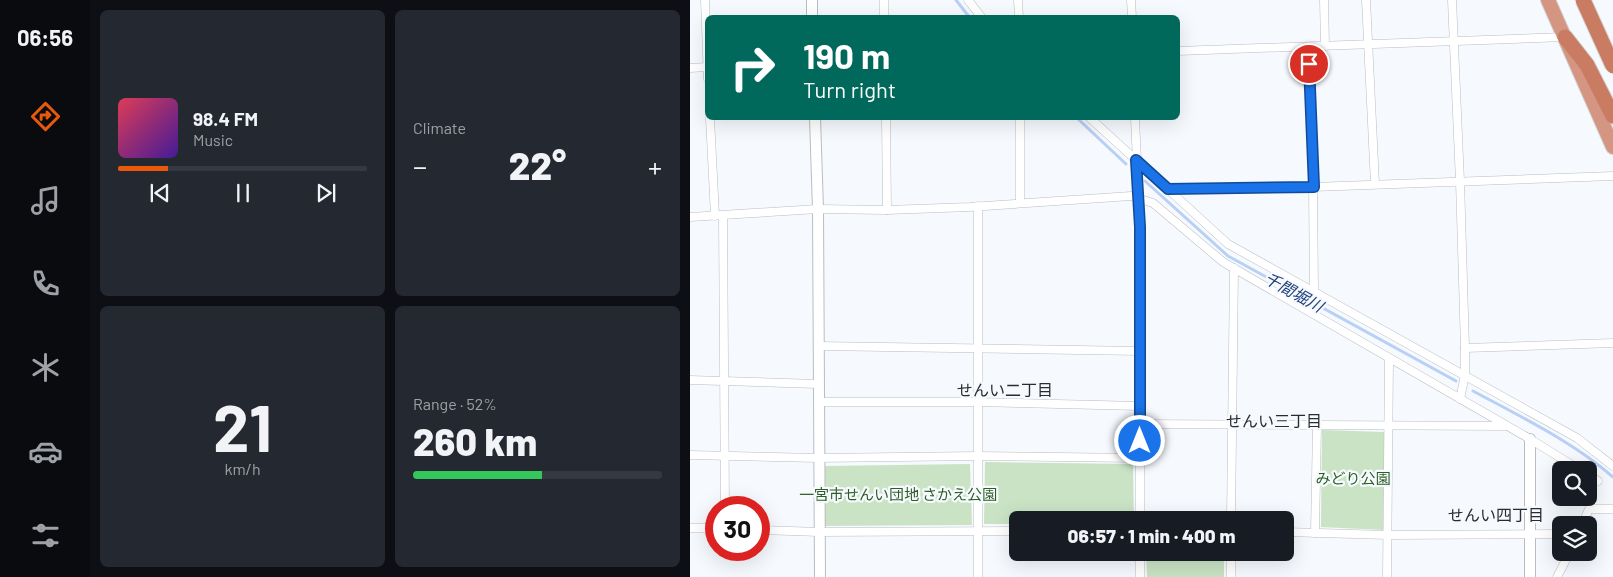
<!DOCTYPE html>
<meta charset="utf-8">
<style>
:root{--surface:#171b24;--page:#242831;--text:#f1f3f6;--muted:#9ea1a6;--line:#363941;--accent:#ea580c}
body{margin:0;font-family:Barlow,"Noto Sans JP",sans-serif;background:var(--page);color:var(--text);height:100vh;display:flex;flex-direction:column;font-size:19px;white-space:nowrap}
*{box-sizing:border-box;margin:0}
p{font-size:16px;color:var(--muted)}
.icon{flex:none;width:28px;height:28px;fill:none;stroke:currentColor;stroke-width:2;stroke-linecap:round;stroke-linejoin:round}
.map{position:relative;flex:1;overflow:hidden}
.panel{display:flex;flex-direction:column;gap:10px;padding:10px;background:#0d0f14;width:600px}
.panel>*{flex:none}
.top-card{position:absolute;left:15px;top:15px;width:475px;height:105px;border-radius:8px;box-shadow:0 5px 20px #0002;background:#00695c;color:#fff;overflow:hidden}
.buttons{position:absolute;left:862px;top:461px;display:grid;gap:10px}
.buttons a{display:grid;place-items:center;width:45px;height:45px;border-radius:8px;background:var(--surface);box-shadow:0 5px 20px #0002;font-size:25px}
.speed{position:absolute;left:15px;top:496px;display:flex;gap:10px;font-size:25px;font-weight:700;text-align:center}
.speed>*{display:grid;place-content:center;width:65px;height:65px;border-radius:50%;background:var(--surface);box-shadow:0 5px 20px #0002;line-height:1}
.speed .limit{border:8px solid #d22;background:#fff;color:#111}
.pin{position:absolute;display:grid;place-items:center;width:42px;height:42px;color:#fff;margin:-21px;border:2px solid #fff;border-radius:50%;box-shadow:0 1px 5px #0007}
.me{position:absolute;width:55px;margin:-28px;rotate:0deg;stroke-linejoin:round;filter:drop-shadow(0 0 4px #0008)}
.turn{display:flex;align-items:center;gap:18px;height:105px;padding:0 15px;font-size:22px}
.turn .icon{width:65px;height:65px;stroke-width:2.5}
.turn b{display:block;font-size:35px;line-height:42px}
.big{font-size:38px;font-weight:800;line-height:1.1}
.panel .tile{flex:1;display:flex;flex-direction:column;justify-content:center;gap:8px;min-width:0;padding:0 18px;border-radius:8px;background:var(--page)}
.panel .dial{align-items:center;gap:0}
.dial b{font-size:65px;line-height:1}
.song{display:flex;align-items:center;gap:15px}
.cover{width:60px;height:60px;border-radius:8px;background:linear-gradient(135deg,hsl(350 70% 55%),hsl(260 70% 35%))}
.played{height:5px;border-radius:2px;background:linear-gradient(90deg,var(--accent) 20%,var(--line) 20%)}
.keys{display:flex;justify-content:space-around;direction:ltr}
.heat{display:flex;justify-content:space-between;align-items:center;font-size:28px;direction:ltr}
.charge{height:8px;border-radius:4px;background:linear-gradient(90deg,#34c759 52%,var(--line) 0)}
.panel .tiles{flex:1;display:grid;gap:10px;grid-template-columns:repeat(2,1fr)}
.trip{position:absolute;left:319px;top:511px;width:285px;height:50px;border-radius:8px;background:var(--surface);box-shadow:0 5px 20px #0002;font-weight:800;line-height:50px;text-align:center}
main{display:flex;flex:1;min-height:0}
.tabs{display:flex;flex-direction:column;width:90px;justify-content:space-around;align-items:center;background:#090b0e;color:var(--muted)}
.tabs .icon{width:35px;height:35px}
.tabs .on{color:var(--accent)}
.tabs b{font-size:22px;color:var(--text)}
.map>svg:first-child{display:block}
.park{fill:#c9e3c4}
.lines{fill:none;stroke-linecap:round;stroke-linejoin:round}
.stream{stroke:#b9d0f6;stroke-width:3}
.minor-casing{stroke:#b9bdc1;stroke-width:9}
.tertiary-casing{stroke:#b9bdc1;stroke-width:12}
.trunk-casing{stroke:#d5d5d5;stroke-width:16}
.motorway-casing{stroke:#d5d5d5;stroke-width:17}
.minor{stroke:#fff;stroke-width:8}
.tertiary{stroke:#fff;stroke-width:10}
.trunk{stroke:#d49682;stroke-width:14}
.motorway{stroke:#ca7c62;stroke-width:15}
.motorway-bridge-casing{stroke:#d5d5d5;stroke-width:17;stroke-linecap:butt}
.motorway-bridge{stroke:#ca7c62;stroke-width:15}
.route-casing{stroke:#114b97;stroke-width:12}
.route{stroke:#1a73e8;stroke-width:9}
.labels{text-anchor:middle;stroke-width:4.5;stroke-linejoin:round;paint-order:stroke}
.park-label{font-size:15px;fill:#2d5e24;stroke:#f6fafe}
.water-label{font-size:16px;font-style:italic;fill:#22427a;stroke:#f6fafe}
.neighbourhood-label{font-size:16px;fill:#2b2c2e;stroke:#f6fafe}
</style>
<main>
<nav class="tabs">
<b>06:56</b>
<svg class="icon on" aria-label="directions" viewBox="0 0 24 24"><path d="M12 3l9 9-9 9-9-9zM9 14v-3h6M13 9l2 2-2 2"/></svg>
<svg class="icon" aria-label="music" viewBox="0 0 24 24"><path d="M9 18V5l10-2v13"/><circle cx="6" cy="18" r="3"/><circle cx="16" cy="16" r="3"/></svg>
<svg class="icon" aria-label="phone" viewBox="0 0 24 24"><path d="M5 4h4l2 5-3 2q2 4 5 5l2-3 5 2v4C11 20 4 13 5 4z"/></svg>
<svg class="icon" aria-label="climate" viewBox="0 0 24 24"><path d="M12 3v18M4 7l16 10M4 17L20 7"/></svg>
<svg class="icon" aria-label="car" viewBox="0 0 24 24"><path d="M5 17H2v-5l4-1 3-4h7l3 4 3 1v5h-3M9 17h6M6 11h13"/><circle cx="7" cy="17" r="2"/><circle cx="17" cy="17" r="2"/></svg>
<svg class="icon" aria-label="filters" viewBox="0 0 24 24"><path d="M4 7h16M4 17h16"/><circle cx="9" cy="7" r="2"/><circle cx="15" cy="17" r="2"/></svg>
</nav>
<section class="panel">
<div class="tiles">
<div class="tile">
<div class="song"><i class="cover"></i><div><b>98.4 FM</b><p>Music</p></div></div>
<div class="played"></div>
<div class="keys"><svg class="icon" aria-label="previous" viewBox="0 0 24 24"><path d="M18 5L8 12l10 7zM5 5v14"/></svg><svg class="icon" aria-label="pause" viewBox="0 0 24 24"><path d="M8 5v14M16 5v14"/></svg><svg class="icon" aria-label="next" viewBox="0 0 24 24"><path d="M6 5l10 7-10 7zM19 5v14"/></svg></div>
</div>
<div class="tile"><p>Climate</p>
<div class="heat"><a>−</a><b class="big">22°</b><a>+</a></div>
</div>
<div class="tile dial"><b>21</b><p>km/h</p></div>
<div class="tile"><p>Range · 52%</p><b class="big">260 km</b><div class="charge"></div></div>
</div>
</section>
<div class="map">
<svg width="923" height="577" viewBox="0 0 923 577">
<rect width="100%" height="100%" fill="#f6fafe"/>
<g class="park">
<path d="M 632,430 L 695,432 L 694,530 L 631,527 Z"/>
<path d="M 295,462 L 443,464 L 444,520 L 328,520 L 327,524 L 294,524 Z"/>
<path d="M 280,464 L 282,525 L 129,526 L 135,524 L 135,466 Z"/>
<path d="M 456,553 L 534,553 L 534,577 L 457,577 Z"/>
</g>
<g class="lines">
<g class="stream">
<path d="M 266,0 L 280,18"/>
<path d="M 387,118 L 436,164"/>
<path d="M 455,181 L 538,256 L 766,381"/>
<path d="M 783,391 C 831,417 882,441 923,477"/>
</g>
<g class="minor-casing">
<g id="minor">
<path d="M 15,0 L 18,79"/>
<path d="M 194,0 L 194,18"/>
<path d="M 278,0 L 292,18"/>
<path d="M 328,0 L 329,18"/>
<path d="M 441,0 L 442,18"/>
<path d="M 634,0 L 635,46"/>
<path d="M 676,0 L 685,184"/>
<path d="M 762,0 L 770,181 L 775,348 L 775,375 L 770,399"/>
<path d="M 618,47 L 623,187 L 624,290"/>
<path d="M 488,51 L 875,37"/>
<path d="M 0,68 L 18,67"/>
<path d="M 20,118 L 25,216"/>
<path d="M 196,118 L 197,210"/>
<path d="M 330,118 L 330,203"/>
<path d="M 400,118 L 538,244 L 887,438 L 923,466"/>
<path d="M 445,118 L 450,227 L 450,520"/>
<path d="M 478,189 L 623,187 L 923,176"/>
<path d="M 33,216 L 35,508"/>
<path d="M 0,217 L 128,209 L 197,210 L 280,207 L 441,196 L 463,203 L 533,262 L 840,439 L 890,470"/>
<path d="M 128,346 L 450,351"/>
<path d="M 775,348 L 923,343"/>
<path d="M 0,380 L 128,384"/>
<path d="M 128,402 L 288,402 L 450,406"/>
<path d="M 450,424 L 815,426"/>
<path d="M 0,455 L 128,458 L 288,456 L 450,458"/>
<path d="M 899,475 L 908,481"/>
<path d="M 541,520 L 544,268"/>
<path d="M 892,525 L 899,509 L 923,509"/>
<path d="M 0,528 L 26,528"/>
<path d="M 69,530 L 129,532 L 328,531"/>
<path d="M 595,532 L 698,535 L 871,534"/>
<path d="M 625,533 L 627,426"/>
<path d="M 288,577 L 288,206"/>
<path d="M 450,577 L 450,552"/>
<path d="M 541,577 L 541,552"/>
<path d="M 697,577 L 699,359"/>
<path d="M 867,577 L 880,552"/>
</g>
</g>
<g class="tertiary-casing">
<g id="tertiary">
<path d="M 122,0 L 122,18"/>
<path d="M 125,118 L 128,209 L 130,577"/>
<path d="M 840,577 L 840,439"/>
</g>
</g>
<g class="trunk-casing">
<path id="trunk" d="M 858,0 L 923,147"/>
</g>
<g class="motorway-casing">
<path id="motorway" d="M 875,37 L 897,65 L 923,116"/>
</g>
<use href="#minor" class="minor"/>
<use href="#tertiary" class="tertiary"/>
<use href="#trunk" class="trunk"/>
<use href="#motorway" class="motorway"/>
<g class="motorway-bridge-casing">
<path id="motorway-bridge" d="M 893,0 L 923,66"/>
</g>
<use href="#motorway-bridge" class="motorway-bridge"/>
</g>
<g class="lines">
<g class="route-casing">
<path id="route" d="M 450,441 L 450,227 L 446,160 L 478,189 L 624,187 L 619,64"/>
</g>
<use href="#route" class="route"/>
</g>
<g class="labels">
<g class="park-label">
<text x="663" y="484">みどり公園</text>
<text x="208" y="500">一宮市せんい団地 さかえ公園</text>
</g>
<g class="water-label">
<text transform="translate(604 292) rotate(29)" y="6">千間堀川</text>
</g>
<g class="neighbourhood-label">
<text x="315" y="396">せんい二丁目</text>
<text x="584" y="427">せんい三丁目</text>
<text x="806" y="521">せんい四丁目</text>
</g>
</g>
</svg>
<div class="buttons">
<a><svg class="icon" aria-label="search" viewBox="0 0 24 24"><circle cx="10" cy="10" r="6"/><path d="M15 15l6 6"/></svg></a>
<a><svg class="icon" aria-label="layers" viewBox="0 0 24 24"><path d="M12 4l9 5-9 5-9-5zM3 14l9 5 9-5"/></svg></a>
</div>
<div class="speed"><div class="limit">30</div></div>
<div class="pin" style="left:619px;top:64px;background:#d93025"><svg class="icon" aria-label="arrive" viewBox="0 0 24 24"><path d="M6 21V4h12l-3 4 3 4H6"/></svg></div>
<svg class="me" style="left:450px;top:441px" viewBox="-20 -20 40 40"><circle r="17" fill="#1a73e8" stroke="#fff" stroke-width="3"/><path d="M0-11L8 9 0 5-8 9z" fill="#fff"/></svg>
<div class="trip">06:57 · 1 min · 400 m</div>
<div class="top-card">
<div class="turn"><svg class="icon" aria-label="right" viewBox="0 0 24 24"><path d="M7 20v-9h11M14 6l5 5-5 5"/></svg><div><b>190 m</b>Turn right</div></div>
</div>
</div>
</main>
